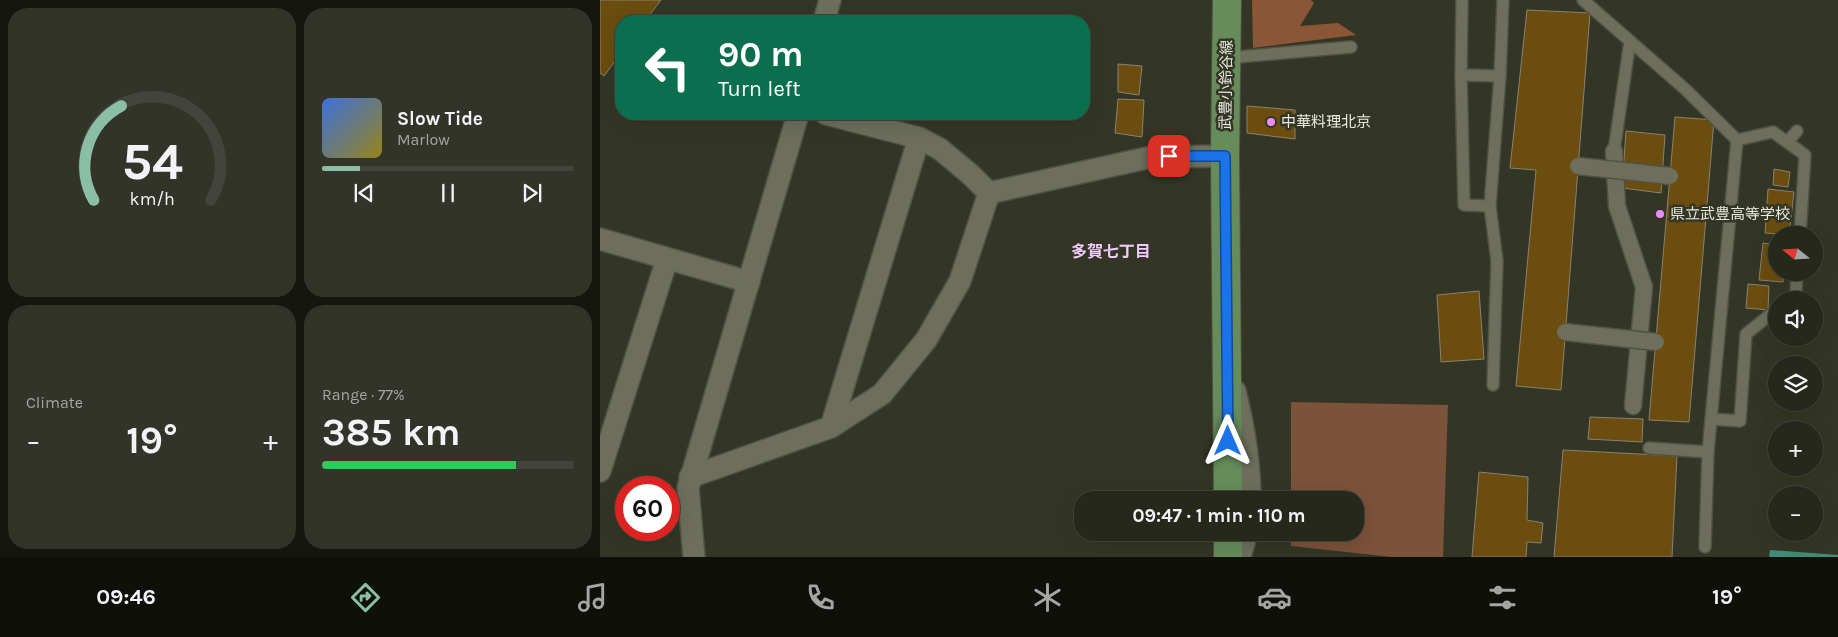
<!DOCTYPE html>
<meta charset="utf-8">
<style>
:root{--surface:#27281c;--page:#333429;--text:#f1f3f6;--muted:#a4a6a3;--line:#43443b;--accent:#8abfa5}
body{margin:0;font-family:Karla,"Noto Sans JP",sans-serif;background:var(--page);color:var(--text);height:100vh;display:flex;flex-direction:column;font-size:19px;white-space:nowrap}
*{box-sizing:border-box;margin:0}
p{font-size:16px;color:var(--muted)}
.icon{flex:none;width:28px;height:28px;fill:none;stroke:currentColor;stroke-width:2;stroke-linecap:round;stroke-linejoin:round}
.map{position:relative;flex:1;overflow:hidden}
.sheet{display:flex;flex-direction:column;gap:8px;padding:8px;background:#15160f;width:600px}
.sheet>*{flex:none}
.banner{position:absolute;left:15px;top:15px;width:475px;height:105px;border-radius:20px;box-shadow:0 5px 20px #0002,0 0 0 1px var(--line);background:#0b6e4f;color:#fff;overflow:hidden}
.needle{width:32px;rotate:288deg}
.controls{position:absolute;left:1168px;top:226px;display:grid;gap:10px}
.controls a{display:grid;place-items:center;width:55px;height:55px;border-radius:50%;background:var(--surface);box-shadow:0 5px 20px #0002,0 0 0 1px var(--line);font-size:25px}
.speed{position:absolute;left:15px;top:476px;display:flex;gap:10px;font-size:25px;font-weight:700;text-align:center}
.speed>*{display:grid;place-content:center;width:65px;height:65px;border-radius:50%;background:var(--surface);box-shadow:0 5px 20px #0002,0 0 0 1px var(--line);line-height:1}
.speed .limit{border:8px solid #d22;background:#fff;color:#111}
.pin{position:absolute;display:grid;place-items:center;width:42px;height:42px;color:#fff;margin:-21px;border-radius:10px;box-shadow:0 2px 8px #0006}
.me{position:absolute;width:55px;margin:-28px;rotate:0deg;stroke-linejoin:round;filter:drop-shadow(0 0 4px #0008)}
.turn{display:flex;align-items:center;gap:18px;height:105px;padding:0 20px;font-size:22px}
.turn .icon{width:65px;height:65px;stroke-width:2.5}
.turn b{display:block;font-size:35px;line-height:42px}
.big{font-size:38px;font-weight:700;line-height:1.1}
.sheet .card{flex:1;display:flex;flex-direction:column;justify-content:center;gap:8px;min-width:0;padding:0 18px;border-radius:20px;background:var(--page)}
.sheet .dial{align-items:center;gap:0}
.dial svg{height:130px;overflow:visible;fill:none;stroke:var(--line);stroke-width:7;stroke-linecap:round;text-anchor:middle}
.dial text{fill:var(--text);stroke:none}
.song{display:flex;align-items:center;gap:15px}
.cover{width:60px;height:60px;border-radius:8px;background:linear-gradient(135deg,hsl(220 70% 55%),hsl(50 70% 35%))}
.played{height:5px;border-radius:2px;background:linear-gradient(90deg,var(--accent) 15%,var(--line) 15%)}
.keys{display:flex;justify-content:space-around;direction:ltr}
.heat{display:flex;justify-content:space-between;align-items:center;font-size:28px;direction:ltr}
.charge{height:8px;border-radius:4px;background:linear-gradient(90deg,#34c759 77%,var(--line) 0)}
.sheet .tiles{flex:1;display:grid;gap:8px;grid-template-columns:repeat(2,1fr)}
.trip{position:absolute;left:474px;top:491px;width:290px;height:50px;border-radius:20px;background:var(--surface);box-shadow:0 5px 20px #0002,0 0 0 1px var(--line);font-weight:700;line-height:50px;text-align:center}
.tabs{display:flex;height:80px;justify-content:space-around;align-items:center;background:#10100b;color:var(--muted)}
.tabs .icon{width:35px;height:35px}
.tabs .active{color:var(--accent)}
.tabs b{font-size:22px;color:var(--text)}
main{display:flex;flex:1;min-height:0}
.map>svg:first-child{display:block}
.green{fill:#7b523a}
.forest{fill:#8b5636}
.water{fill:#408d78}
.building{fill:#6a4d0f;stroke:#8b8170}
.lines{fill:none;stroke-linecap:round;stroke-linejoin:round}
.service-casing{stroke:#515243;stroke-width:14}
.pedestrian-casing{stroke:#515243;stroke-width:19}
.minor-casing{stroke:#515243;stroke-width:24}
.primary-casing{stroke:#515243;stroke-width:30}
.service{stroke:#6d6f5c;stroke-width:11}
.pedestrian{stroke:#6d6f5c;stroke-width:16}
.minor{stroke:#6d6f5c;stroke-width:21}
.primary{stroke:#668c5b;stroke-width:28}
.pedestrian-bridge-casing{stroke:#515243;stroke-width:19;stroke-linecap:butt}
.pedestrian-bridge{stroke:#6d6f5c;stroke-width:16}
.route-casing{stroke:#114b97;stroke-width:12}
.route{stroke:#1a73e8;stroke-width:9}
.poi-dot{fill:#e98dfe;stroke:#343625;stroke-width:2}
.labels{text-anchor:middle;stroke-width:5;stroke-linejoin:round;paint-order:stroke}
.street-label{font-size:15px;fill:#e7e8de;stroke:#343625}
.poi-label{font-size:15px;fill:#e7e8de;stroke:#343625;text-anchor:start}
.neighbourhood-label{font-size:16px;font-weight:bold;fill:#f1c9fa;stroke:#343625}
</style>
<main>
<section class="sheet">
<div class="tiles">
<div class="card dial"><svg viewBox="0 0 100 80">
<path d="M14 69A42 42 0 1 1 86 69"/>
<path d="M14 69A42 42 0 0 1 31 11" stroke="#8abfa5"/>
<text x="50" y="56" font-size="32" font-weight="700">54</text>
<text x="50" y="72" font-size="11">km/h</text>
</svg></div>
<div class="card">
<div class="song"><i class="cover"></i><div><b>Slow Tide</b><p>Marlow</p></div></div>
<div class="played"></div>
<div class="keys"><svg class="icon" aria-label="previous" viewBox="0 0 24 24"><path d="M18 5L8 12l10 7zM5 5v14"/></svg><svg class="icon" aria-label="pause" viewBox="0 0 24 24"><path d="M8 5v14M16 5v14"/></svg><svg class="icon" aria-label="next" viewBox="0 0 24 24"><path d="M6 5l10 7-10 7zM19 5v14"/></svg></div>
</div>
<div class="card"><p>Climate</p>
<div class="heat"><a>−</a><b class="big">19°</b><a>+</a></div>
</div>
<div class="card"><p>Range · 77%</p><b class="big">385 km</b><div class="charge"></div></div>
</div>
</section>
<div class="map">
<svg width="1238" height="557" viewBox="0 0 1238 557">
<rect width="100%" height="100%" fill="#343625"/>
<path class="green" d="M 691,402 L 848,405 L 843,557 L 792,557 L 691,546 L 691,533 L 755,532 L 755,500 L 691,500 Z"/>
<path class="forest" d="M 652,0 L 711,0 L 714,3 L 700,26 L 738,23 L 756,35 L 653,48 Z"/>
<path class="water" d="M 1170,550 L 1238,555 L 1238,557 L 1169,557 Z"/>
<g class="building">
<path d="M 0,0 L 61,0 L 45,21 L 21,21 L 21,53 L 4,76 L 0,73 Z"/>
<path d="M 927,10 L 990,13 L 961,390 L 916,386 L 936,170 L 910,168 Z"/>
<path d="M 518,64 L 542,66 L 539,95 L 518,92 Z"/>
<path d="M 518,99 L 544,100 L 542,137 L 515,133 Z"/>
<path d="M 647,106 L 695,110 L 695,139 L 647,133 Z"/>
<path d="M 1075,117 L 1114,120 L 1089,422 L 1049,420 Z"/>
<path d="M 1026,131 L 1065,135 L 1061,193 L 1022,188 Z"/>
<path d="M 1174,169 L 1190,172 L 1188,187 L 1173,185 Z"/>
<path d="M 1168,189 L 1194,192 L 1189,235 L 1165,233 Z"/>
<path d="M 1163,243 L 1176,245 L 1176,272 L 1183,272 L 1183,282 L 1159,280 Z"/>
<path d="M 1148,284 L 1169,286 L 1168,310 L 1146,308 Z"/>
<path d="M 879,291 L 884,359 L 841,362 L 837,295 Z"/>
<path d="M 990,417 L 1043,419 L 1042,442 L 988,439 Z"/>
<path d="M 963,450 L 1077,456 L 1072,557 L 954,557 Z"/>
<path d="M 879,472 L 928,477 L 927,520 L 943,523 L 941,543 L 927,542 L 926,557 L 872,557 Z"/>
</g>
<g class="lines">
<g class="service-casing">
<g id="service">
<path d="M 862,0 L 861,75 L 900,76"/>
<path d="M 983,0 L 1085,89 L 1137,140 L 1108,452 L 1105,547"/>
<path d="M 626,58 L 751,47"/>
<path d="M 861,75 L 864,205 L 890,206"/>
<path d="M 1137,140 L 1173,132 L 1205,155 L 1200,235"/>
<path d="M 1187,142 L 1197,131"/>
<path d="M 1014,151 L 1030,41"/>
<path d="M 1189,300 L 1196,294 L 1197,272"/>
<path d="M 893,385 L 897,261 L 890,206 L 900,76 L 903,0"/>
<path d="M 1111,419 L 1140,421 L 1146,334 L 1176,310"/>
<path d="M 1049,448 L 1108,452"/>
</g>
</g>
<g class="pedestrian-casing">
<path id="pedestrian" d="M 1014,151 L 1017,206 L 1044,287 L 1033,406"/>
</g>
<g class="minor-casing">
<g id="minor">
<path d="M 224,21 L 230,0"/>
<path d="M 319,138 L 340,149 L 371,175 L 389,193 L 551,157 L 625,156"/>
<path d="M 0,239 L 149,282"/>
<path d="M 635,391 C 644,427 650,463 650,500"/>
<path d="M 231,427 L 282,394 L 326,340 L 360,281 L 389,193"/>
<path d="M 0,471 L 67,259"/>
<path d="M 90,477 L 231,427 L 319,138 L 226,114"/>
<path d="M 94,557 L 88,488 L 198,114"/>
<path d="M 640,557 L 647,532"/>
</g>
</g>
<g class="primary-casing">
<g id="primary">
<path d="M 627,0 L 625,156 L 628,500"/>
<path d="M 628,532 L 628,557"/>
</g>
</g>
<use href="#service" class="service"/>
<use href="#pedestrian" class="pedestrian"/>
<use href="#minor" class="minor"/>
<use href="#primary" class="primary"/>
<g class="pedestrian-bridge-casing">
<g id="pedestrian-bridge">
<path d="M 978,166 L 1070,176"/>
<path d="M 965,332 L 1056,342"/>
</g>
</g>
<use href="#pedestrian-bridge" class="pedestrian-bridge"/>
</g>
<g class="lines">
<g class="route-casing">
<path id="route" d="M 569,156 L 625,156 L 628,441"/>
</g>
<use href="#route" class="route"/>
</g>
<g class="poi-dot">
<circle cx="671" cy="122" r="5"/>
<circle cx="1060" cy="214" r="5"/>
</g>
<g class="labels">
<g class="street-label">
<text transform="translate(626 85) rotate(-89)" y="5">武豊小鈴谷線</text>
</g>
<g class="poi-label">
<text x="681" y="127">中華料理北京</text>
<text x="1070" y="219">県立武豊高等学校</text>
</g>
<g class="neighbourhood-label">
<text x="511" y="257">多賀七丁目</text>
</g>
</g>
</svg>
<div class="controls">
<a><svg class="needle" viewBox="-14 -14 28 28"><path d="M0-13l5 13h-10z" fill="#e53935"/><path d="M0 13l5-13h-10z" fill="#a4a6a3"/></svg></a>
<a><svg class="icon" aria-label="sound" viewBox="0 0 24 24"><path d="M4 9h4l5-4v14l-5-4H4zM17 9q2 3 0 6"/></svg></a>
<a><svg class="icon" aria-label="layers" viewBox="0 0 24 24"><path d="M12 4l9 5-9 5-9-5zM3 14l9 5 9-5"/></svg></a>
<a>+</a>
<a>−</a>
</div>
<div class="speed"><div class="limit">60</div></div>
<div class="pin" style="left:569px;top:156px;background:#d93025"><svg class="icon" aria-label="arrive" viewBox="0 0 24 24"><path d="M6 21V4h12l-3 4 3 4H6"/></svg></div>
<svg class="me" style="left:628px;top:441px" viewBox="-20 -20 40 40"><path d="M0-17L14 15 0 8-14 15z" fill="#1a73e8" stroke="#fff" stroke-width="4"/></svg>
<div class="trip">09:47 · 1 min · 110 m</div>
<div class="banner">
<div class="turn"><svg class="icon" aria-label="left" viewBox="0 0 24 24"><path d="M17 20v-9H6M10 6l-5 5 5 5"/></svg><div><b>90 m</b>Turn left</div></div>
</div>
</div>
</main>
<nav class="tabs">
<b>09:46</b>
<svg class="icon active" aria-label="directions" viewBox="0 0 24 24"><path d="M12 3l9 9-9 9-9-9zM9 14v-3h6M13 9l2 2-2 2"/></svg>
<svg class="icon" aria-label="music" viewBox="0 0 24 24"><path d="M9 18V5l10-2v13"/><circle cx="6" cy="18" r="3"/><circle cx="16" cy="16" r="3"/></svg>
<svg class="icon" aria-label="phone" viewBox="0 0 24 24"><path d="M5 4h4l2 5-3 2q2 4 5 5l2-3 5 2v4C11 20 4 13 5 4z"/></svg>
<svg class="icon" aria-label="climate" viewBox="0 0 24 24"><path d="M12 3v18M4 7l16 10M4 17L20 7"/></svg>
<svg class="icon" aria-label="car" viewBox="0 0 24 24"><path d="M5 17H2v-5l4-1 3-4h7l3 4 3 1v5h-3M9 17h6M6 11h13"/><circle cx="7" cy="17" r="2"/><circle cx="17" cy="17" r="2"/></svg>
<svg class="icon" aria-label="filters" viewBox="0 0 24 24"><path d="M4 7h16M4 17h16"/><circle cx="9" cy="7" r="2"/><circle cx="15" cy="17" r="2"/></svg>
<b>19°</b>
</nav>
